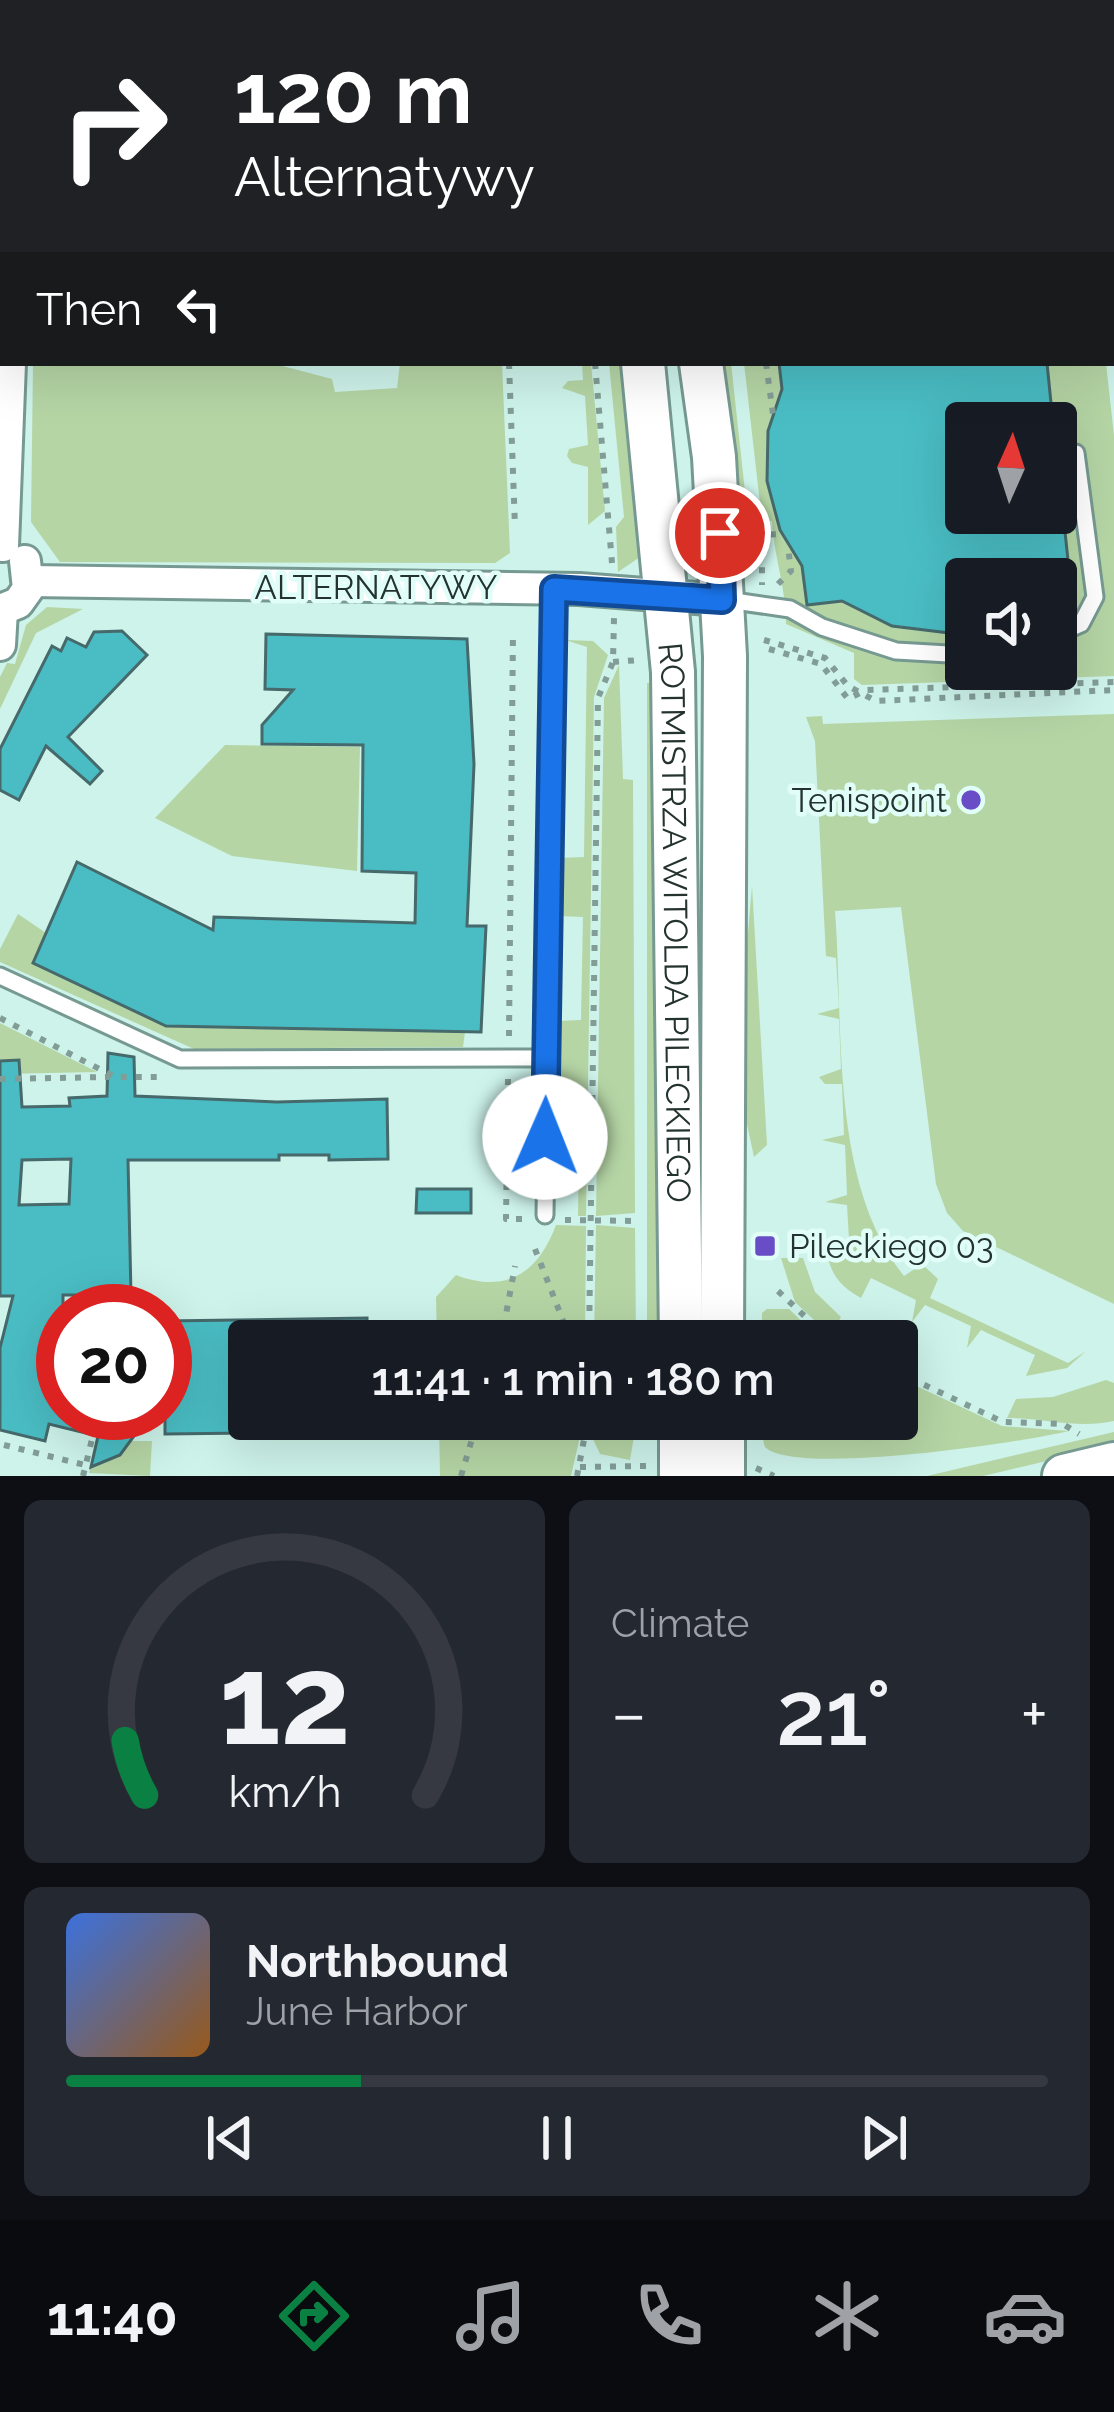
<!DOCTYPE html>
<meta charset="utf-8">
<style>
:root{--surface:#171b24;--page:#242831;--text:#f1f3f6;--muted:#9ea1a6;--line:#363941;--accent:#0b8043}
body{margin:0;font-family:Raleway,sans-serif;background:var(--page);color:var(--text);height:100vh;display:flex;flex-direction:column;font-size:45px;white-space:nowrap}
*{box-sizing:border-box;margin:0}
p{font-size:39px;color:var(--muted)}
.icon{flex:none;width:66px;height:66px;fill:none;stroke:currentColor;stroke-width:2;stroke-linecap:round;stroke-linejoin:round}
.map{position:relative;height:1476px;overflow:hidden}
.side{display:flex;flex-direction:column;gap:24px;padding:24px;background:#0d0f14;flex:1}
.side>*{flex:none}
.hud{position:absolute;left:0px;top:0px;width:1116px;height:366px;box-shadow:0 12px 48px #0002;background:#202124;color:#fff;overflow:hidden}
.needle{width:78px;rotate:3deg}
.controls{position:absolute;left:945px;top:402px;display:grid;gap:24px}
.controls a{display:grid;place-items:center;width:132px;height:132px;border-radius:12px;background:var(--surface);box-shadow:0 12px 48px #0002;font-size:60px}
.speed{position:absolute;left:36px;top:1284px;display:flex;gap:24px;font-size:60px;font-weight:700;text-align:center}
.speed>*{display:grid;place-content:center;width:156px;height:156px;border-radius:50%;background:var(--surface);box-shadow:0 12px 48px #0002;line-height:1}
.speed .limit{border:18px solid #d22;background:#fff;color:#111}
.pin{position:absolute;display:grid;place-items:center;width:102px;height:102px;color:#fff;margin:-51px;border:6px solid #fff;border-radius:50%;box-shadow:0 3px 12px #0007}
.me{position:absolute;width:132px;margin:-66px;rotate:1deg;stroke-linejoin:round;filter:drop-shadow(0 0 9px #0008)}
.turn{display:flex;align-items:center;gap:42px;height:252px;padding:0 36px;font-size:54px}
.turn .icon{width:156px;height:156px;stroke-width:2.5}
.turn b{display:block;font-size:84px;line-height:102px}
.then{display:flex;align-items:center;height:114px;padding:0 36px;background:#0003;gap:24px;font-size:45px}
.big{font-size:90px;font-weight:600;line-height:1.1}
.side .card{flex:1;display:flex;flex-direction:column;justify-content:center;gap:18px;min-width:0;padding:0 42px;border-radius:18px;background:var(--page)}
.side .dial{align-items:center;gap:0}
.dial svg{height:312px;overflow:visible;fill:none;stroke:var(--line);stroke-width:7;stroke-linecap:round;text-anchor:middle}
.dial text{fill:var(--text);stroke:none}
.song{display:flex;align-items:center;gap:36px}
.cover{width:144px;height:144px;border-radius:18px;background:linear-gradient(135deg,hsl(220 70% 55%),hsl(30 70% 35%))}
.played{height:12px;border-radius:6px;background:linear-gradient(90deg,var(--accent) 30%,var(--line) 30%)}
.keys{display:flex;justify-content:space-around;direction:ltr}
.heat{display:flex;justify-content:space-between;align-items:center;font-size:66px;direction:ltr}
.side .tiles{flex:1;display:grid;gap:24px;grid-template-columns:1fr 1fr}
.card:last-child{grid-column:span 2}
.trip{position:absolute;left:228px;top:1320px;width:690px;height:120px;border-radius:12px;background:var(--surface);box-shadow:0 12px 48px #0002;font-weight:600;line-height:120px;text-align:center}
.tabs{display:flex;height:192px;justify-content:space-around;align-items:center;background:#090b0e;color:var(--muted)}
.tabs .icon{width:84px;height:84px}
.tabs .active{color:var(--accent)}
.tabs b{font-size:54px;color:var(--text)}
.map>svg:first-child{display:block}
.green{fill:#b5d5a5;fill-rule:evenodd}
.building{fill:#4abdc4;stroke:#46696b;stroke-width:3;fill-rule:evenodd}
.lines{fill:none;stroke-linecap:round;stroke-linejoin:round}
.lane-casing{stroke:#769991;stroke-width:21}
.street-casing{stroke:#769991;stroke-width:36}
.secondary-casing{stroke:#769991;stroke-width:48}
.path{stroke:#829d96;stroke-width:6;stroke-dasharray:6 9;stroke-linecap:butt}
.lane{stroke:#fff;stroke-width:15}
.street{stroke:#fff;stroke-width:30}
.secondary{stroke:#fff;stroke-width:42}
.route-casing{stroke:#114b97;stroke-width:30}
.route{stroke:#1a73e8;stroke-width:21}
.poi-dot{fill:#694dc7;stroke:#e0fef7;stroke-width:4.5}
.labels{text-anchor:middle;stroke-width:9;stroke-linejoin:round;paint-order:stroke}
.street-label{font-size:33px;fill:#24332f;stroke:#e0fef7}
.poi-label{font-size:33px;fill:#24332f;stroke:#e0fef7;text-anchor:end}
</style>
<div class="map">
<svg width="1114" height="1476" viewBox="0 0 1114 1476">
<rect width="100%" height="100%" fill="#cdf3ea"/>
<g class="green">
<path d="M 757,0 L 1114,0 L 1114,38 L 1113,3 Z"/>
<path d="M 33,363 L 271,363 L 332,379 L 335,392 L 397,388 L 400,363 L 502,363 L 510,553 L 495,563 L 60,562 L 31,522 Z"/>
<path d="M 582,363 L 591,363 L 605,511 L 588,525 L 588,467 L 572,463 L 567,456 L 569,449 L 588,445 L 585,396 L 562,388 L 568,381 L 583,380 Z"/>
<path d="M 609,363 L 622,363 L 644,537 L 640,557 L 618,572 L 616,527 L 624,517 Z"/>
<path d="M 724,363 L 731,363 L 750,538 L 749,572 Z"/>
<path d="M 744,363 L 1106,363 L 1114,436 L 1114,676 L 862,685 L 854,679 L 854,653 L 786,624 C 786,587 774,557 772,521 L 762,521 ZM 966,423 L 1056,423 L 1056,513 L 966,513 ZM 966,579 L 1056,579 L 1056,669 L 966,669 Z"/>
<path d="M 47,607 L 83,609 L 36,633 L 0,709 L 0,677 L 7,663 L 15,664 L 26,625 Z"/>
<path d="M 565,640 L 593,641 L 608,655 L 594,697 L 586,1216 L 578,1216 L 580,1089 L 557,1088 L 558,1021 L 581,1020 L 583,917 L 559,916 L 560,858 L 584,857 L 587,647 Z"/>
<path d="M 619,665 L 623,779 L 633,780 L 635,1213 L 596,1216 L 604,698 Z"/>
<path d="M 647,683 L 655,683 L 662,1341 L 647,1341 Z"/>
<path d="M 1114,714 L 1114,1304 L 963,1231 L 947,1213 L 936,1184 L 901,907 L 835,911 C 844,1027 829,1181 904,1276 L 922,1264 L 938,1279 L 930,1298 L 1068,1363 L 1086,1351 L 1067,1368 L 1026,1376 L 1035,1355 L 981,1330 L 967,1348 L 971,1326 L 925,1305 L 912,1322 L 916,1300 L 871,1278 L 861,1298 C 843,1288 833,1278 828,1258 L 850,1256 L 847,1205 L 825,1202 L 847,1195 L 845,1145 L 822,1140 L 844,1135 L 842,1084 L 825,1084 L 819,1077 L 841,1069 L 839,1019 L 817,1014 L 839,1008 L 836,958 L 826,956 L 815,741 L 806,717 L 822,716 L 823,724 Z"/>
<path d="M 225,745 L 360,747 L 357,871 L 232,856 L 155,818 Z"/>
<path d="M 752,886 L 767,1145 L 754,1157 L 740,1091 L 740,1027 Z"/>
<path d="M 18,914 L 46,933 L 465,1032 L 463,1047 L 194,1049 L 0,962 L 0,949 Z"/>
<path d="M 0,1023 L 97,1072 L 0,1074 Z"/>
<path d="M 556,1225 L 586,1226 L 585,1341 L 437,1341 L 436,1297 L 456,1275 C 505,1294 538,1274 556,1225 Z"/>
<path d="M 596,1225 L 635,1228 L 636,1341 L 594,1341 Z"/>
<path d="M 781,1258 L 803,1258 L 815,1292 L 841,1317 L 831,1336 L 795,1302 Z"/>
<path d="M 767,1309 L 789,1309 L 822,1341 L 762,1341 L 762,1313 Z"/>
<path d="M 897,1377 L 1002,1426 L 1069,1431 C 1014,1444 793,1476 765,1447 C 762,1439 763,1428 763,1419 L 897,1419 Z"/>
<path d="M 1106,1380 L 1114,1383 L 1114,1421 C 1078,1429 1045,1418 1007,1418 L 1016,1399 L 1053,1397 Z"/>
<path d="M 439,1419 L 584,1419 L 571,1476 L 440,1476 Z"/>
<path d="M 593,1419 L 637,1419 L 630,1460 L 600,1454 L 593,1439 Z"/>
<path d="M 1114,1432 L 1114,1445 L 983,1476 L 927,1476 Z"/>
<path d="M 130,1441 L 152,1441 L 150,1476 L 89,1473 L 92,1460 L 114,1459 Z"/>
</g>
<g class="building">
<path d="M 779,363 L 1047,363 L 1053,423 L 966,423 L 966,513 L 1063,513 L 1070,579 L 966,579 L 966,635 L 892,626 L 842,601 L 807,605 L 802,566 L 780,530 L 767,481 L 768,431 L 782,389 Z"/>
<path d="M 122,631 L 147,655 L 68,737 L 102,771 L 90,784 L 46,746 L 19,800 L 0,790 L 0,749 L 52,646 L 61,651 L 67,638 L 86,647 L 94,632 Z"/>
<path d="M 266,634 L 467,639 L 474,764 L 467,926 L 486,926 L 481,1032 L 166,1026 L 33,963 L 77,862 L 213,930 L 214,917 L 415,923 L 416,873 L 362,871 L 363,745 L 262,744 L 262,725 L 293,690 L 265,689 Z"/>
<path d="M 108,1053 L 134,1057 L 135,1096 L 277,1102 L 387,1099 L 388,1159 L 329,1160 L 329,1155 L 279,1155 L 279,1160 L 128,1160 L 131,1295 L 63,1295 L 63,1413 L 151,1413 L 120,1455 L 91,1467 L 98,1436 L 49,1424 L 45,1441 L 0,1430 L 0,1348 L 13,1296 L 0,1296 L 0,1061 L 19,1060 L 22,1107 L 70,1106 L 69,1098 L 107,1096 ZM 71,1159 L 69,1204 L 19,1205 L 22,1160 Z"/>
<path d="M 417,1189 L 471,1189 L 471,1213 L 416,1213 Z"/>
<path d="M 367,1318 L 367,1341 L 249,1341 L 249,1433 L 165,1434 L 165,1321 Z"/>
</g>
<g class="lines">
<g class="lane-casing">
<g id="lane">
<path d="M 727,600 L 790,609 L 822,627 L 896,651 L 966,655"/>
<path d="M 1056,635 L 1081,624 L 1095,597 L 1076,453"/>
<path d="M 0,976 L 180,1059 L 546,1058"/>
<path d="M 545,1215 L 554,589"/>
</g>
</g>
<g class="street-casing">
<g id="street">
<path d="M 17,3 L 17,0"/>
<path d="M 0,114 L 3,114"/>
<path d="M 3,546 L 10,363"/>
<path d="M 30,581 L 579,589 L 722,600"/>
<path d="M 0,610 L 18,603 L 28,589 L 25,561"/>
<path d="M 0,645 L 2,610"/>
</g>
</g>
<g class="secondary-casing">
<g id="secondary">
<path d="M 583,0 L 584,3"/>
<path d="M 640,0 L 640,3"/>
<path id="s1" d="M 643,363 L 673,672 L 681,1341"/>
<path d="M 701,363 L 714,457 L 725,656 L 722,1341"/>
<path d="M 681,1419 L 681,1476"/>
<path d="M 723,1419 L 723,1476"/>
<path d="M 1064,1476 L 1114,1464"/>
</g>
</g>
<g class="path">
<path d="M 325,0 L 334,0"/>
<path d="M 464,0 L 464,3"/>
<path d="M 520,0 L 520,3"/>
<path d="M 250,3 L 263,0"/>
<path d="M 509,363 L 515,527"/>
<path d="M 595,363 L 612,563"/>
<path d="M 766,363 L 773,414"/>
<path d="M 755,535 L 782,534"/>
<path d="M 756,555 L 762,560 L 762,585"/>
<path d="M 778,584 L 791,571 L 788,547"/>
<path d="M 764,640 L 825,658 L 848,686 L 876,701 L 1114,690"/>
<path d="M 769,649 L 821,664 L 848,699 L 866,690 L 1114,682"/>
<path d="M 613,662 L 639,660"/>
<path d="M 0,1018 L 115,1077 L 162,1077"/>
<path d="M 509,1036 L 513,631"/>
<path d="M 0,1079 L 110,1077"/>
<path d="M 508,1079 L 506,1219 L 527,1219"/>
<path d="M 565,1220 L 640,1221"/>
<path d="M 535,1249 L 571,1341"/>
<path d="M 778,1291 L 831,1341"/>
<path d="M 501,1341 L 515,1266"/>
<path d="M 589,1341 L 598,698 L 613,662 L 614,618"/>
<path d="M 897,1372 L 1003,1422 L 1063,1424 L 1079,1434"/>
<path d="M 4,1445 L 85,1465"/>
<path d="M 580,1467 L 647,1466"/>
<path d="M 756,1468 L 774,1476"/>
<path d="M 83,1476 L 93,1435"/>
<path d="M 461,1476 L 478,1419"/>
<path d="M 577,1476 L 588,1419"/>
</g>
<use href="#lane" class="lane"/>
<use href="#street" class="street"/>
<use href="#secondary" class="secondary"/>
</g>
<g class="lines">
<g class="route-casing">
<path id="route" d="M 545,1137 L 554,589 L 722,600 L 720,533"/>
</g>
<use href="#route" class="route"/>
</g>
<g class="poi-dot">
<circle cx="971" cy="800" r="12"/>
<rect x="753" y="1234" width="24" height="24" rx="6"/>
</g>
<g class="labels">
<g class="street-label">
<text x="376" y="599">ALTERNATYWY</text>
<text dy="12" stroke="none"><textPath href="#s1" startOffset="561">ROTMISTRZA WITOLDA PILECKIEGO</textPath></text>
</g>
<g class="poi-label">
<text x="947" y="812">Tenispoint</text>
<text x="789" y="1258" text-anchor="start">Pileckiego 03</text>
</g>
</g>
</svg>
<div class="controls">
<a><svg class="needle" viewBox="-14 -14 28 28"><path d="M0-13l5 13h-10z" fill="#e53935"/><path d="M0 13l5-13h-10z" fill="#9ea1a6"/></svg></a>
<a><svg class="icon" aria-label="sound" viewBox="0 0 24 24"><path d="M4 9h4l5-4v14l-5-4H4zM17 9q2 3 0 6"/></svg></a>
</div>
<div class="speed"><div class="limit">20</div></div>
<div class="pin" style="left:720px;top:533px;background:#d93025"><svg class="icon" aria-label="arrive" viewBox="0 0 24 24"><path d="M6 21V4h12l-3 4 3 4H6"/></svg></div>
<svg class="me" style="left:545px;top:1137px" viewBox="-20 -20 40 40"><circle r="19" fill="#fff"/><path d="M0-13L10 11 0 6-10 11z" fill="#1a73e8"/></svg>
<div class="trip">11:41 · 1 min · 180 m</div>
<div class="hud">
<div class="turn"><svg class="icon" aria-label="right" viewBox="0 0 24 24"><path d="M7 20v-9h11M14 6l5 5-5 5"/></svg><div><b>120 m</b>Alternatywy</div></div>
<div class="then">Then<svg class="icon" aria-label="left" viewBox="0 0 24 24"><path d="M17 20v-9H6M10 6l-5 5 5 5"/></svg></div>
</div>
</div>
<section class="side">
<div class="tiles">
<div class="card dial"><svg viewBox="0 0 100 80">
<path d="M14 69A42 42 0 1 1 86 69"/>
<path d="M14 69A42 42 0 0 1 9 55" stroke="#0b8043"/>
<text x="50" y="56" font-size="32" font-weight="700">12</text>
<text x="50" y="72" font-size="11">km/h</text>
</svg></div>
<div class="card"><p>Climate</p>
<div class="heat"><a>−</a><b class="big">21°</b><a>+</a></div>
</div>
<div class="card">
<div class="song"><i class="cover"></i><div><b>Northbound</b><p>June Harbor</p></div></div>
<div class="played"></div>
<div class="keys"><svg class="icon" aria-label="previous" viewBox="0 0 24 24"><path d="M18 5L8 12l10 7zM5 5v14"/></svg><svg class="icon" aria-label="pause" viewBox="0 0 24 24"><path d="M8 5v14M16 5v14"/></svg><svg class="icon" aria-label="next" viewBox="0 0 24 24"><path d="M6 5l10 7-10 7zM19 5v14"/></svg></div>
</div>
</div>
</section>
<nav class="tabs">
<b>11:40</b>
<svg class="icon active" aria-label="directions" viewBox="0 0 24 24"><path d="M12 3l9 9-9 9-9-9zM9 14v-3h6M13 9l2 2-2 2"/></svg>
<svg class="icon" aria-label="music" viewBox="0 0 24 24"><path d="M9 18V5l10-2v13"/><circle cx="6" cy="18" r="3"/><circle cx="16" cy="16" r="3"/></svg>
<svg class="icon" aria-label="phone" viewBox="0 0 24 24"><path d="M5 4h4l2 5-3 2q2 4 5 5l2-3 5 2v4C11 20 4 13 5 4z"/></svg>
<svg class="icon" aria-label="climate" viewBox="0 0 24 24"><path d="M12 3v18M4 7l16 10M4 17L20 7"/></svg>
<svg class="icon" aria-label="car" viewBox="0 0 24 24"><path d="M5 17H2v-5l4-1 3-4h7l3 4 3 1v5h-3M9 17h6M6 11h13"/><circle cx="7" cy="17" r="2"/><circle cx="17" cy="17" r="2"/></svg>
</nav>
